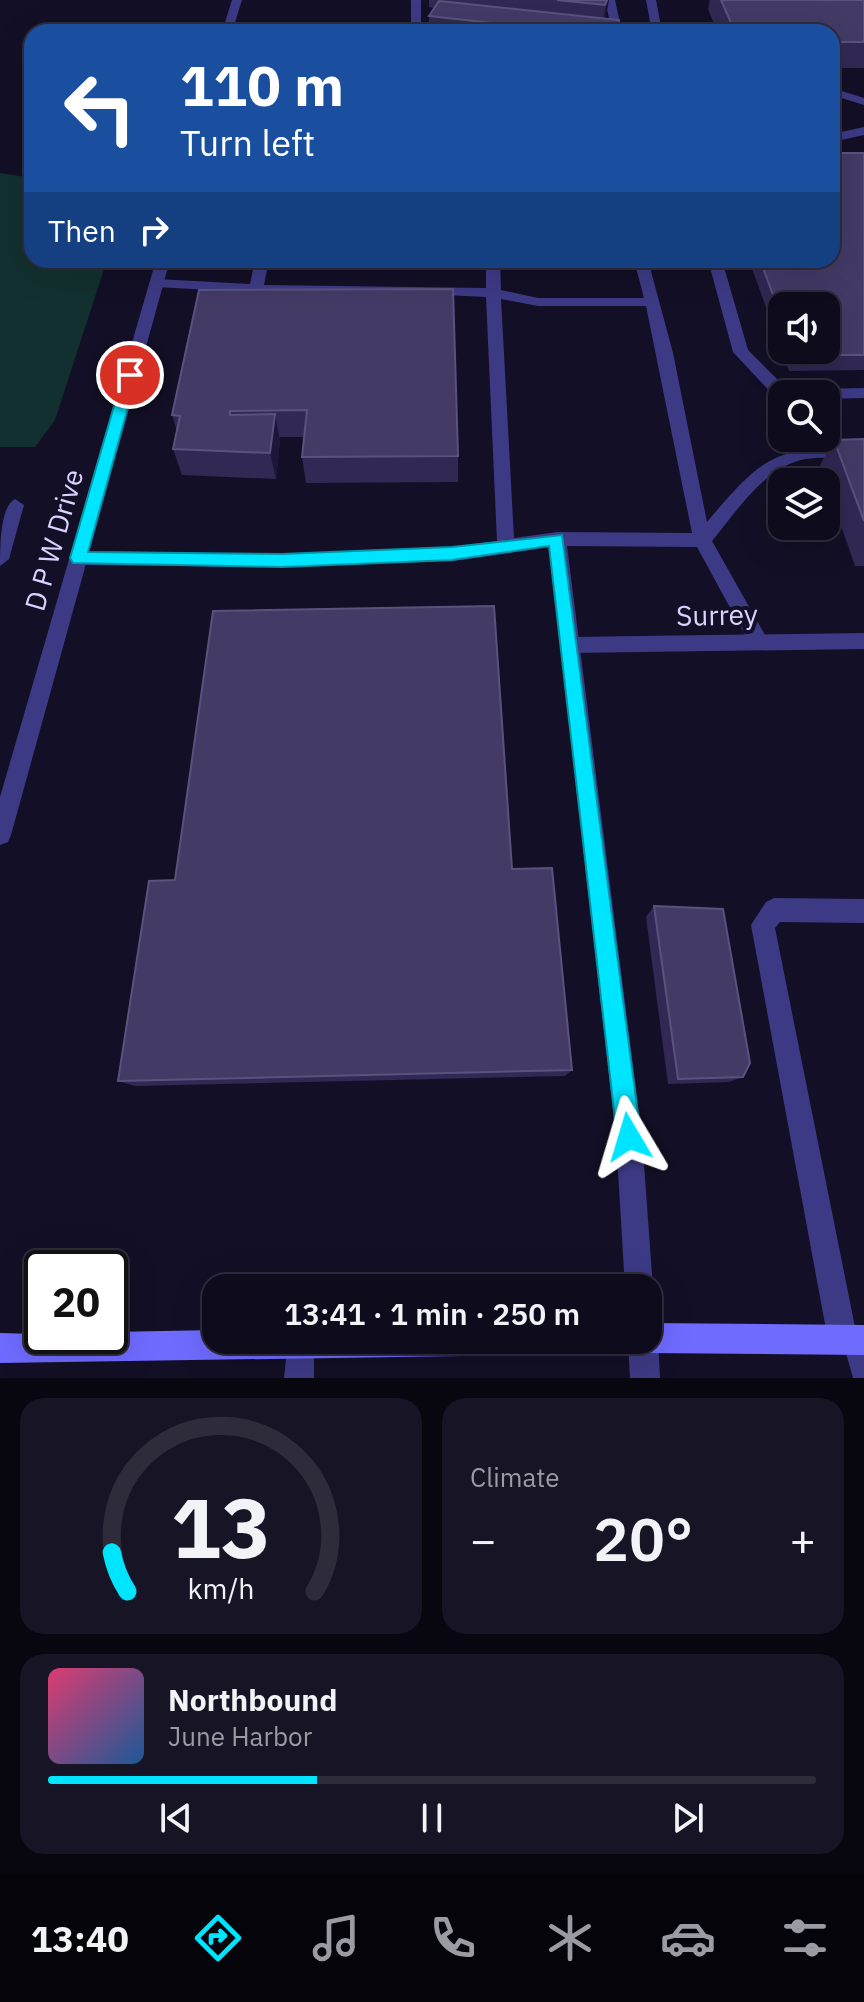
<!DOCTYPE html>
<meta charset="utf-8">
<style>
:root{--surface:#0e0b1c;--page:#171425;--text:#f1f3f6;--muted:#9b9ba3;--line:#2e2b3b;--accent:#00e5ff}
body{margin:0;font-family:"IBM Plex Sans",sans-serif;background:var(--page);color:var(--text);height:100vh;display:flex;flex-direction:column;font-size:30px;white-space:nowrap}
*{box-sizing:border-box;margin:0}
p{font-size:26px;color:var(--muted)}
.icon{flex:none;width:44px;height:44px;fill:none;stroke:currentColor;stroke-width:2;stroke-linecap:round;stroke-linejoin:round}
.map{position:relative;height:1378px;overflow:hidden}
.panel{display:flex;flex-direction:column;gap:20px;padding:20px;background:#08060f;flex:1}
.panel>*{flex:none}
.hud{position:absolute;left:24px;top:24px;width:816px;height:244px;border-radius:24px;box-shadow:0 8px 32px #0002,0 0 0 2px var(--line);background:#1a4fa0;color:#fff;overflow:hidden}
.controls{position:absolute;left:768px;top:292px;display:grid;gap:16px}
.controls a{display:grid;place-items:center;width:72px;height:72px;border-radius:16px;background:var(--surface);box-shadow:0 8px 32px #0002,0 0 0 2px var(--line);font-size:40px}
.speed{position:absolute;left:24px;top:1250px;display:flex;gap:16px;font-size:40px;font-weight:700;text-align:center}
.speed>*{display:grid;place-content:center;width:104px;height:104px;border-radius:50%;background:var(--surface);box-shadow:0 8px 32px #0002,0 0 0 2px var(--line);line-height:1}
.speed .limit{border:4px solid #111;border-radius:12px;background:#fff;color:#111}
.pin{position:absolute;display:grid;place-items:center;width:68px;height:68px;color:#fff;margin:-34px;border:4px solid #fff;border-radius:50%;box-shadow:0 2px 8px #0007}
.me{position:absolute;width:88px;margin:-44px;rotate:353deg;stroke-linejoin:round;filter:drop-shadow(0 0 6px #0008)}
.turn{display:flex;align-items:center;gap:28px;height:168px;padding:0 24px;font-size:36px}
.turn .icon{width:104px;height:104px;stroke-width:2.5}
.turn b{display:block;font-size:56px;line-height:68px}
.then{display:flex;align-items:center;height:76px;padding:0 24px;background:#0003;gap:16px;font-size:30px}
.big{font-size:60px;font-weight:600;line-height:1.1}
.panel .card{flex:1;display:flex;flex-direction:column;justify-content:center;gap:12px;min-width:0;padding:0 28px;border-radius:24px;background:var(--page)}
.panel .dial{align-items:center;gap:0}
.dial svg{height:208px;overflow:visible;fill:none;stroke:var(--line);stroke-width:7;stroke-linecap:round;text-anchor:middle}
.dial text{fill:var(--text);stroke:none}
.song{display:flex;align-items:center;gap:24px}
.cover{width:96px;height:96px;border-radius:12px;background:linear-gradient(135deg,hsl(340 70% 55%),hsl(210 70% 35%))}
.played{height:8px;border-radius:4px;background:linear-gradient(90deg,var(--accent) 35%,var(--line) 35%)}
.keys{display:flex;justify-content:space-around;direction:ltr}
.heat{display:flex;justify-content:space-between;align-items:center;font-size:44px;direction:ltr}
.panel .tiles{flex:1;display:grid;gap:20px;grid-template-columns:1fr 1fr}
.card:last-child{grid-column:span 2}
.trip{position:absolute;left:202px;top:1274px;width:460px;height:80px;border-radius:24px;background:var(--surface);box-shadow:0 8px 32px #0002,0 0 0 2px var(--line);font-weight:600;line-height:80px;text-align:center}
.tab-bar{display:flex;height:128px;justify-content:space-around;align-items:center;background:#06040b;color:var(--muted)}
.tab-bar .icon{width:56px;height:56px}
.tab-bar .selected{color:var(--accent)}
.tab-bar b{font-size:36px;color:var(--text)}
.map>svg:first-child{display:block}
.green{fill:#12302f}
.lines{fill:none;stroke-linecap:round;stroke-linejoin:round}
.service{fill:#3d3a85;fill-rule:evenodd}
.minor{fill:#3d3a85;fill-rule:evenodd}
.secondary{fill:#6f6bff;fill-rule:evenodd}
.wall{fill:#312854;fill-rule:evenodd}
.shaded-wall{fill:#1d163a}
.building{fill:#433a66;stroke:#5a527e;stroke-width:2}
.route{fill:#00e5ff;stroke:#0095a6;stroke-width:2}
.labels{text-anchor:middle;stroke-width:8;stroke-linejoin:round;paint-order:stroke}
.street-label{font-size:28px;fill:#d9d4ff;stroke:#130f26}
</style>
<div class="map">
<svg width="864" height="1378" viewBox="0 0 864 1378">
<rect width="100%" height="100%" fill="#130f26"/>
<path class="green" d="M 0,173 L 32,178 L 32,260 L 107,260 L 55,420 L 35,447 L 0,447 Z"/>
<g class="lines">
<g class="service">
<rect x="411" y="0" width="10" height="32"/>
<path d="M 605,0 L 615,0 L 622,32 L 612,32 Z"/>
<path d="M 646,0 L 656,0 L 662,32 L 652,32 Z"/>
<path d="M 832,88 L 864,98 L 864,105 L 832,95 Z"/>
<path d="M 864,127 L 864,135 L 832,142 L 832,134 Z"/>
<path d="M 255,260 L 269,260 L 264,285 L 486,288 L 486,260 L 500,260 L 501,290 L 538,298 L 644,298 L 634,260 L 648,260 L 673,353 L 707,522 C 763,455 776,446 864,447 L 864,459 C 845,459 825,456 806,459 C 765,466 737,511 712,541 L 769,642 L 766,648 L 752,648 L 697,547 L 567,546 L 642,1137 L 653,1288 L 648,1299 L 648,1288 L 625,1288 L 616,1137 L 549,547 L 452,561 L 282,567 L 78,565 L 69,558 L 78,551 C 217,552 359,560 497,541 L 486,297 L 404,293 L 284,294 L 156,287 L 149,283 L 156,279 L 250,284 ZM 501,299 L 538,306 L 646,306 L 692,533 L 557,532 L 514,538 Z"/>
<path d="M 708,260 L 722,260 L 748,350 L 788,390 L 790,394 L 782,394 L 782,399 L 776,398 L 733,352 Z"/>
<path d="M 864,388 L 864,398 L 826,399 L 826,394 L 808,394 L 816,389 Z"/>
<path d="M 15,499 L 24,505 L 9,559 L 0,566 C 0,548 0,506 15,499 Z"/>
<path d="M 774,898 L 864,899 L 864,923 L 780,922 L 775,928 L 855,1327 L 864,1328 L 864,1378 L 853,1378 L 846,1353 L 833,1350 L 828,1340 L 751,925 L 766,902 Z"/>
<path d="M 648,1327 L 653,1330 L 658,1340 L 660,1378 L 630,1378 L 628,1340 L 648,1340 Z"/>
<path d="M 288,1340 L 314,1340 L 314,1378 L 284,1378 Z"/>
</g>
<g class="minor">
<path d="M 232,0 L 242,0 L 232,32 L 222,32 Z"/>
<path d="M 156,260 L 170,260 L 11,835 L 8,842 L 0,845 L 0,797 Z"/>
<path d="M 864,633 L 864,649 L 571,653 L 564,651 L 561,645 L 564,639 L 571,637 Z"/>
</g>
<g class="secondary">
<path d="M 648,1323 L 864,1325 L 864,1355 L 648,1353 L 638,1348 L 634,1340 L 648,1340 Z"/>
<path d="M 216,1330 L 216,1340 L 541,1340 L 536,1350 L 526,1355 L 0,1363 L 0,1333 L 110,1336 L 110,1332 Z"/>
</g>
</g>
<g class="wall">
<path d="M 429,0 L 609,0 L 605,18 L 619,20 L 617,32 L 429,32 L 429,16 L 434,8 L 429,7 Z"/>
<path d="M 710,0 L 864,0 L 864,68 L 832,68 L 832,32 L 717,32 L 708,9 Z"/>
<path d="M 864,153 L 864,370 L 789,371 L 749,260 L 832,260 ZM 782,306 L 826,350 L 782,350 Z"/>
<path d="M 305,260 L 450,260 L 450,267 L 306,267 Z"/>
<path d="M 199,290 L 458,456 L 458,482 L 306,483 L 302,457 L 304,437 L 280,437 L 280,440 L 276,479 L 182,475 L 173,449 L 177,431 L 172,415 Z"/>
<path d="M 864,439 L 864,566 L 855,566 L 820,465 L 834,440 Z"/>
<path d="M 512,869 L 572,1070 L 565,1076 L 135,1086 L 118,1081 L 175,880 Z"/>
<path d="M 654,906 L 743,1077 L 729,1082 L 668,1084 L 646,917 Z"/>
</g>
<g class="shaded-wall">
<path d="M 607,0 L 609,0 L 607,11 L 602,26 Z"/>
<path d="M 275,414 L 280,440 L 276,479 L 270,453 Z"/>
</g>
<g class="building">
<path d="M 557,0 L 607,0 L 605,5 Z"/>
<path d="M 721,0 L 864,0 L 864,42 L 832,42 L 832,32 L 735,32 Z"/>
<path d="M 439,1 L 619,20 L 615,32 L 574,32 L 429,16 Z"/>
<path d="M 832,153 L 864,153 L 864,355 L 796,355 L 794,350 L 826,350 L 826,306 L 782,306 L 782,319 L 760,260 L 832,260 Z"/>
<path d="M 453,289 L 458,456 L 302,457 L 307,410 L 230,411 L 230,415 L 275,414 L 270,453 L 173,449 L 180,416 L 172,415 L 199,290 Z"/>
<path d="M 864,439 L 864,521 L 834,440 Z"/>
<path d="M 494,606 L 512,869 L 552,868 L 572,1070 L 118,1081 L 149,881 L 175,880 L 213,611 Z"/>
<path d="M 654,906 L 723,909 L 750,1063 L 743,1077 L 678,1079 Z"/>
</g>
<path class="route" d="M 130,370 L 137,375 L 88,552 L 282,554 L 452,547 L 562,535 L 641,1137 L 638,1146 L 629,1149 L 621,1146 L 617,1137 L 549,546 L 452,560 L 282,567 L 73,563 L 70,558 L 123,375 Z"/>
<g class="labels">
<g class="street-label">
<text transform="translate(54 540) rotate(-74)" y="10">D P W Drive</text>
<text transform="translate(717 615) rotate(-1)" y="10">Surrey</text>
</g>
</g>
</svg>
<div class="controls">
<a><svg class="icon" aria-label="sound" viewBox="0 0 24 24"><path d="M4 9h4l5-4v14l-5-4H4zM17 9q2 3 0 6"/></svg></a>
<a><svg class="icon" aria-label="search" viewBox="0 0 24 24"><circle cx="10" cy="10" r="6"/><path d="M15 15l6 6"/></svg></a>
<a><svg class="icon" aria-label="layers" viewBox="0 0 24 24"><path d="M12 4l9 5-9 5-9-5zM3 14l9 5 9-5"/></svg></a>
</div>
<div class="speed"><div class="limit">20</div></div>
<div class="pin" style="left:130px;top:375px;background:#d93025"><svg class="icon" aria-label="arrive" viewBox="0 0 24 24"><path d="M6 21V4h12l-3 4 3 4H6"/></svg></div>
<svg class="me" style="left:629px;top:1137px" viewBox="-20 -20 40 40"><path d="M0-17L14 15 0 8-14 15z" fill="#00e5ff" stroke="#fff" stroke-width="4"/></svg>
<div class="trip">13:41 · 1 min · 250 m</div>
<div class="hud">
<div class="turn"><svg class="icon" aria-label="left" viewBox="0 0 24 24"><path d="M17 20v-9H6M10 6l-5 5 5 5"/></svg><div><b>110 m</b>Turn left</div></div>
<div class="then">Then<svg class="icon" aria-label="right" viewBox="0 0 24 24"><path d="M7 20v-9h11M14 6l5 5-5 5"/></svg></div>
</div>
</div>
<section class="panel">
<div class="tiles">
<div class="card dial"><svg viewBox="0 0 100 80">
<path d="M14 69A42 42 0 1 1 86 69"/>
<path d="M14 69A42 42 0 0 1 8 54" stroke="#00e5ff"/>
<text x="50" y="56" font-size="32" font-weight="700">13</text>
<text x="50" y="72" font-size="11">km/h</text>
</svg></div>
<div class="card"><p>Climate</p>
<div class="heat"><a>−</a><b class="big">20°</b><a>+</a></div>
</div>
<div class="card">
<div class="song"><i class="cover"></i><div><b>Northbound</b><p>June Harbor</p></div></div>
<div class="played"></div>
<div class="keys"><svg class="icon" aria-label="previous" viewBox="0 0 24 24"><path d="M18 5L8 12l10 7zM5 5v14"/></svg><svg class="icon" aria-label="pause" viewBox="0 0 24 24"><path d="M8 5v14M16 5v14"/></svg><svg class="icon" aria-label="next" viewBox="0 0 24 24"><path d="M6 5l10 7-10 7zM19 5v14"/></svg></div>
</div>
</div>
</section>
<nav class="tab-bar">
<b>13:40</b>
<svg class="icon selected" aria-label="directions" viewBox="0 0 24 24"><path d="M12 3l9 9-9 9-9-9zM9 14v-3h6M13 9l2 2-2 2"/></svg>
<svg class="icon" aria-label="music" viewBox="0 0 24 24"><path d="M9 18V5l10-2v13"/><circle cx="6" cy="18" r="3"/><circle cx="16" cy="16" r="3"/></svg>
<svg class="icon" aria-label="phone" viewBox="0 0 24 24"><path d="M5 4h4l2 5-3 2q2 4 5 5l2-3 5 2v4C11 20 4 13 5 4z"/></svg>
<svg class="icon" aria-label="climate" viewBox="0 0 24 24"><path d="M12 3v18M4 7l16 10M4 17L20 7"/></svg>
<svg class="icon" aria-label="car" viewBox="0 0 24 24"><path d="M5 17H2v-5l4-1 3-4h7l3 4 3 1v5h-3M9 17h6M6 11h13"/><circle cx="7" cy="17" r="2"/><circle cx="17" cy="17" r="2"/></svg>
<svg class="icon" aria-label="filters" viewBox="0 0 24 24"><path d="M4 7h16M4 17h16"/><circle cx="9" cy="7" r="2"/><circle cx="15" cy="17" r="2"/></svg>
</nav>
